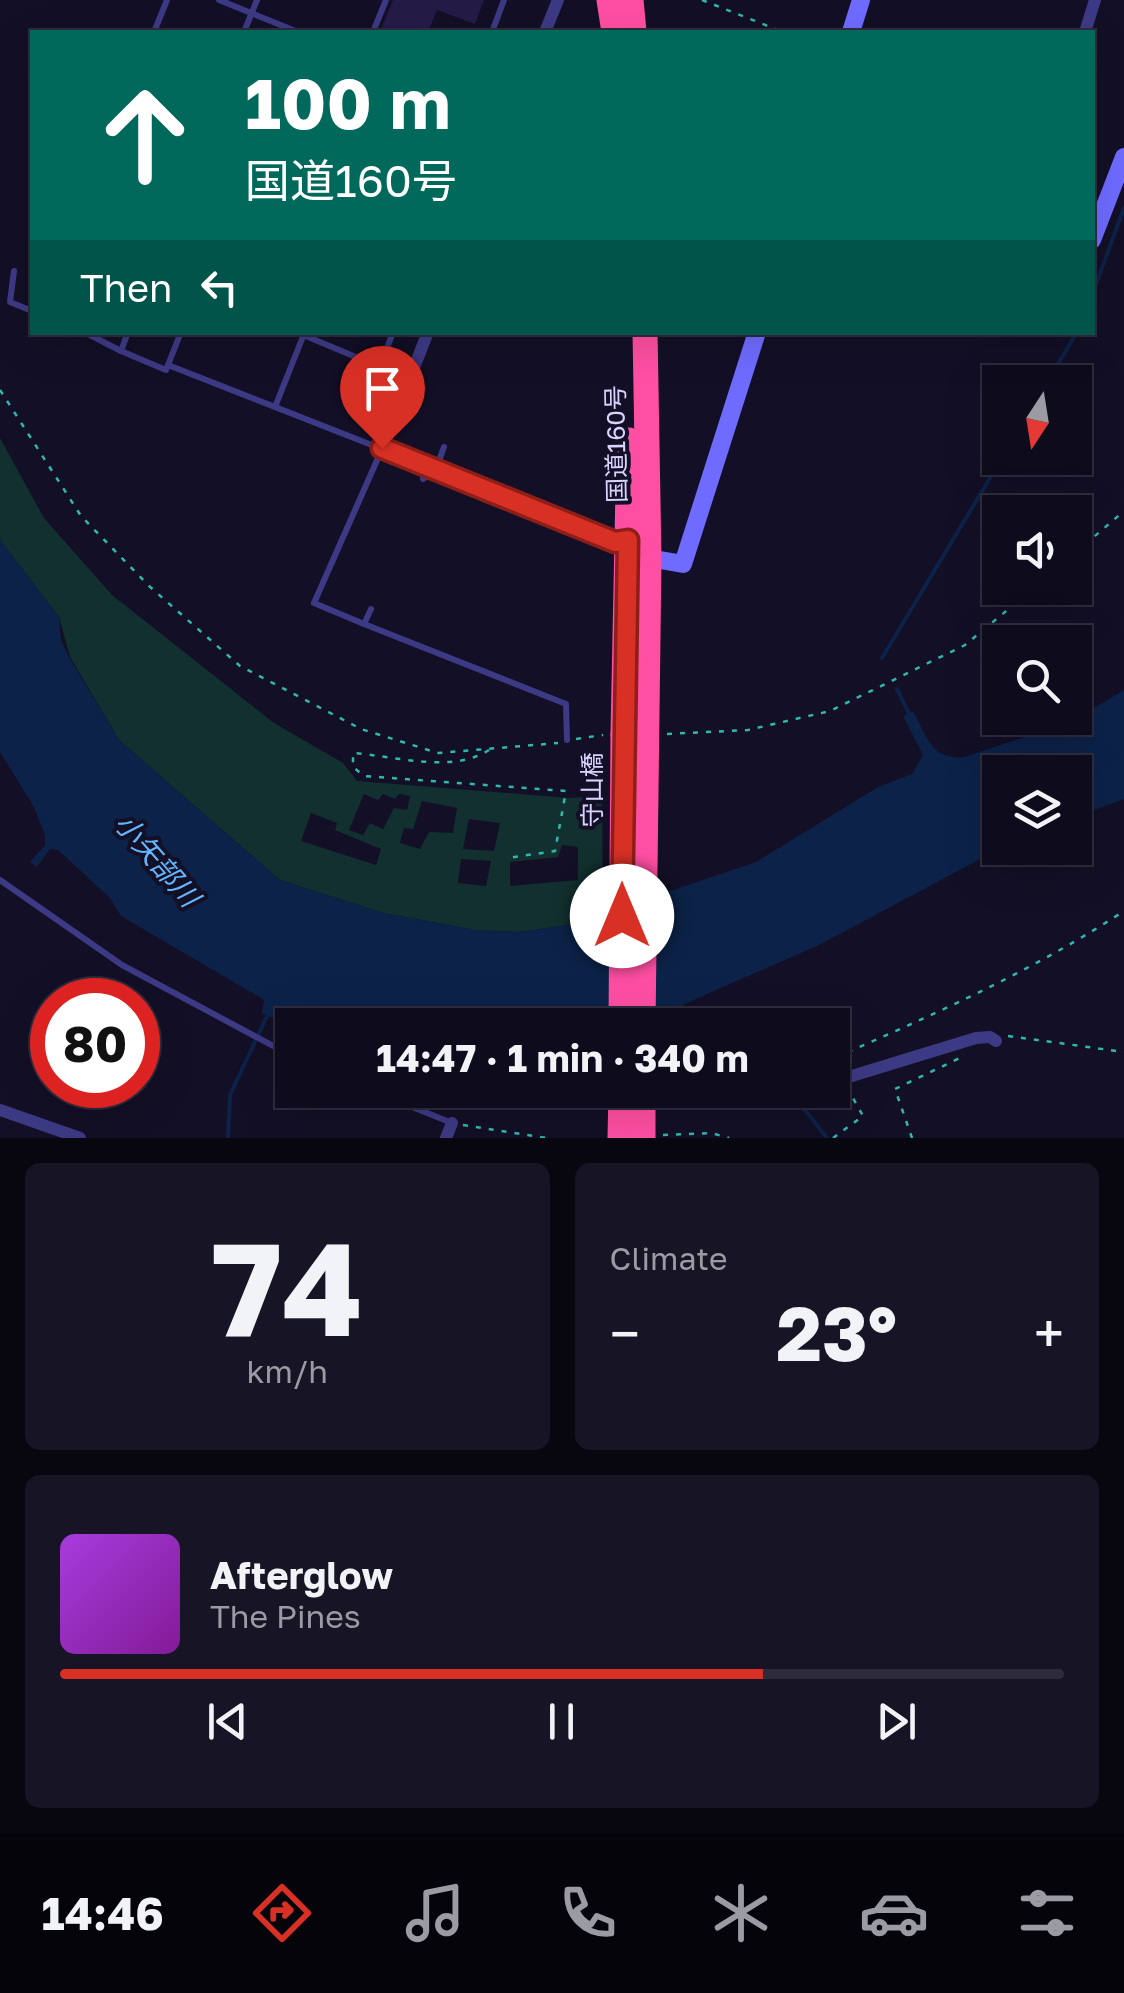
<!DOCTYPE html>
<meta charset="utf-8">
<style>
:root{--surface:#0e0b1c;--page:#171425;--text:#f1f3f6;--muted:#9b9ba3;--line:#2e2b3b;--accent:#d93025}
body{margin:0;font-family:"Golos Text","Noto Sans JP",sans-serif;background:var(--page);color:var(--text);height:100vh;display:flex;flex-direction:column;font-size:38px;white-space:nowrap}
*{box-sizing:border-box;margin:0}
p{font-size:32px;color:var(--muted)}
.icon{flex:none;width:55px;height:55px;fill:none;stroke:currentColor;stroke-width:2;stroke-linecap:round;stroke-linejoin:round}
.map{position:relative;height:1138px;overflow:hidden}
.side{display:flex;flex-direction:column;gap:25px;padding:25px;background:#08060f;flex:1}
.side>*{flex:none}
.guide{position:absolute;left:30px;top:30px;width:1065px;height:305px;border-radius:0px;box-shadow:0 10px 40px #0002,0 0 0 2px var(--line);background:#00695c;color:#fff;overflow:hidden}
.needle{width:65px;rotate:192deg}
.buttons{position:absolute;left:982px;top:365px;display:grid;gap:20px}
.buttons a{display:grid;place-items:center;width:110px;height:110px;border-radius:0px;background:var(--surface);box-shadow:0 10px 40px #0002,0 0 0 2px var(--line);font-size:50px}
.speed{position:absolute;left:30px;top:978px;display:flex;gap:20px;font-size:50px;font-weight:700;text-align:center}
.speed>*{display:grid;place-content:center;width:130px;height:130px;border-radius:50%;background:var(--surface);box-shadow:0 10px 40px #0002,0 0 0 2px var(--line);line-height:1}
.speed .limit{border:15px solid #d22;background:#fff;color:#111}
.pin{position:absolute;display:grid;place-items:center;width:85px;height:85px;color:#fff;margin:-102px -42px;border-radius:50% 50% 50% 0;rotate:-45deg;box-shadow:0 0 10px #0007}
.pin .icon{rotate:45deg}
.me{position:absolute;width:110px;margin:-55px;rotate:0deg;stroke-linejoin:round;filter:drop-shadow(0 0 8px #0008)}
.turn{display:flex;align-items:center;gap:35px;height:210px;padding:0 50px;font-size:45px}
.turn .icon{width:130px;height:130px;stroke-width:2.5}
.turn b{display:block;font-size:70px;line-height:85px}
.then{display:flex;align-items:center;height:95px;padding:0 50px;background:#0003;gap:20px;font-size:38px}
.big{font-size:75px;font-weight:700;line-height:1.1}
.side .card{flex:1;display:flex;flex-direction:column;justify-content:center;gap:15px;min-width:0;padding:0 35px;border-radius:15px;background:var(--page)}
.side .dial{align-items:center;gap:0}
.dial b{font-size:130px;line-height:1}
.song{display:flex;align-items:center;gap:30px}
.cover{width:120px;height:120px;border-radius:15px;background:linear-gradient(135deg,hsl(280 70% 55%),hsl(290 70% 35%))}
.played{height:10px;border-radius:5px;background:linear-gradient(90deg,var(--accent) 70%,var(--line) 70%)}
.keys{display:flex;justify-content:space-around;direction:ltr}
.heat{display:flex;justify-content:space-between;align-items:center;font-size:55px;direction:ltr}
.side .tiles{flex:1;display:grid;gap:25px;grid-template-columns:1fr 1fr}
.card:last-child{grid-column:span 2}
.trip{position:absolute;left:275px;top:1008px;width:575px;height:100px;border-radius:0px;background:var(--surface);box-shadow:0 10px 40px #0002,0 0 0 2px var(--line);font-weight:700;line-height:100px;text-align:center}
.tab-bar{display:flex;height:160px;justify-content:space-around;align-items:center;background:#06040b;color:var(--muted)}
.tab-bar .icon{width:70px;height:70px}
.tab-bar .on{color:var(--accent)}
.tab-bar b{font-size:45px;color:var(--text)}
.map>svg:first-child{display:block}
.green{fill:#12302f;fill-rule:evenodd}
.water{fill:#0c2248}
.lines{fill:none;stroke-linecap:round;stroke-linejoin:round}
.stream{stroke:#0c2248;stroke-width:4}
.building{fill:#241b47}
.path{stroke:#2fb8b0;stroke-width:2.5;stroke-dasharray:5 8;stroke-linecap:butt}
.lane{stroke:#3d3a85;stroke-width:6}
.street{stroke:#3d3a85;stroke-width:12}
.secondary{stroke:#6f6bff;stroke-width:18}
.highway{stroke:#ff4fa3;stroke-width:25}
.highway-bridge{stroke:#ff4fa3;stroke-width:25}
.route-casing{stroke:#8d1f18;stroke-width:25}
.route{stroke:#d93025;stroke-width:18}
.labels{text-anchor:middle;stroke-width:8;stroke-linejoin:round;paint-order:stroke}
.street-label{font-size:25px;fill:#d9d4ff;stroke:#130f26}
.water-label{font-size:28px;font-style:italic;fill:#62b6ff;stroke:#130f26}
</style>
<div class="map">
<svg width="1124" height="1138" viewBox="0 0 1124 1138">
<rect width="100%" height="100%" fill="#130f26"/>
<path class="green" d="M 0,438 L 44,518 L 112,595 L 274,723 L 343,763 L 357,781 L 569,798 L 602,796 L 603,914 L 569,925 L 518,932 L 475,930 L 383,913 L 280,880 L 119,740 L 70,657 L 59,617 L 0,540 ZM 364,794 L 378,800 L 383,794 L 395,799 L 399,794 L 410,796 L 407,810 L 394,808 L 383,829 L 370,823 L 363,835 L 349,830 ZM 422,801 L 457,808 L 453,833 L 429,832 L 420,849 L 400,843 L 404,828 L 413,829 ZM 311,813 L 337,823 L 335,830 L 381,849 L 376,865 L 301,841 ZM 469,819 L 500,823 L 494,851 L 463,849 ZM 562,845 L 578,847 L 578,880 L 510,886 L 510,862 L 558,857 ZM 461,859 L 491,861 L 486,886 L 458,883 Z"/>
<path class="water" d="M 0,540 L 59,617 L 61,640 L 69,657 L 119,740 L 280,880 L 383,913 L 475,930 L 518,932 L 569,925 L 756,862 L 878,787 L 912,774 L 923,755 L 903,716 L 913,711 C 927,737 931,760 964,757 L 1070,722 L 1124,690 L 1124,799 L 1075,817 L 1075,772 L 1000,772 L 1001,848 L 821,944 L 637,1025 L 317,1025 L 282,1009 L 272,1018 L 262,1013 L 264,1000 L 121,916 L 110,898 L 58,850 L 50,849 L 37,867 L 30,862 L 45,845 L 45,835 L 34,807 L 0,752 Z"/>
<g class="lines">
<g class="stream">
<path d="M 1092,295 L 1124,208"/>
<path d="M 1047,382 L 1077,332"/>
<path d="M 882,658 L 1002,458"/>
<path d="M 897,689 L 910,716"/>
<path d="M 681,1003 L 683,1011 L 700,1025"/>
<path d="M 780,1090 L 806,1111 L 827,1138"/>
<path d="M 228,1138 L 230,1095 L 269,1012"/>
</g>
</g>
<path class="building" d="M 393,0 L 484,0 L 475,24 L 437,10 L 428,32 L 380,32 Z"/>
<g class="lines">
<g class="path">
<path d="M 702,0 L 783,32"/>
<path d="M 0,390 L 81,516 L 149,586 L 240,666 L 361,729 L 438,753 L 558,743"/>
<path d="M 1075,553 L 1124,511"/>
<path d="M 667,734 L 748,730 L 830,711 L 965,645 L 1034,588"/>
<path d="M 576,739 L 603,735"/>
<path d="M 489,750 C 452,774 395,756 353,753 L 353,767 L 364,776 L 566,791 L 555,851 L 508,858"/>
<path d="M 1008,1036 L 1124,1052"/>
<path d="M 845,1065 L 848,1052 C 944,1010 1037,968 1124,911"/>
<path d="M 463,1125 L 547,1138"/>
<path d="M 663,1135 L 711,1133 L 729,1138"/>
<path d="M 833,1138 L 863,1116 L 849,1091"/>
<path d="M 912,1138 L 895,1089 L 964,1056"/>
</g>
<g class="lane">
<path d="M 219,0 L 298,32"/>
<path d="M 154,32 L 167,0"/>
<path d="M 244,32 L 257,0"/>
<path d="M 373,32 L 386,0"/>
<path d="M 492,32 L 504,0"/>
<path d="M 14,271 L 10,302 L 32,311"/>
<path d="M 84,332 L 121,351"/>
<path d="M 128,332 L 121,351 L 166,370 L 168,365"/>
<path d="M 181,332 L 168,365 L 382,449 L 314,603 L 364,624 L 371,609"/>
<path d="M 296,332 L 380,367 L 393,332"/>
<path d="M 275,407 L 304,334"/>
<path d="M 423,479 L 436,469 L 444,447"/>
<path d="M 364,624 L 566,704 L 567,740"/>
<path d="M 0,880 L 122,965 L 292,1056"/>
<path d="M 370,1090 L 452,1123"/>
</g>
<g class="street">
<path d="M 545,32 L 558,0"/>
<path d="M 1085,32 L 1095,0"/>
<path d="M 428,332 L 382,449 L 615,543 L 627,541"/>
<path d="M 842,1079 L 976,1038 L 990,1037 L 996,1041"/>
<path d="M 0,1110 L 80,1138"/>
<path d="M 446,1138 L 452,1123"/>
</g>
<g class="secondary">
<path d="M 851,32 L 861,0"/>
<path d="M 1092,240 L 1124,157"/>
<path d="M 649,558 L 683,564 L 757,332"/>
</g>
<g class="highway">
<path d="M 609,0 L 614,32"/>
<path d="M 631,0 L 634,32"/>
<path d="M 623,734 L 629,440"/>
<path d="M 643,1025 L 649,558 L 645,332"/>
<path d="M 620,1138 L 621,1090"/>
</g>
<g class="highway-bridge">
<path d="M 621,1025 L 623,734"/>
<path d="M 643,1138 L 643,1090"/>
</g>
</g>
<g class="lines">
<g class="route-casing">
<path id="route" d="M 382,448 L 615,542 L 628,540 L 622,916"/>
</g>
<use href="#route" class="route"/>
</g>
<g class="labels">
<g class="street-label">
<text transform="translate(616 444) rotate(-91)" y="9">国道160号</text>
<text transform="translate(592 790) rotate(-90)" y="9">守山橋</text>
</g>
<g class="water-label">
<text transform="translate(157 860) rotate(49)" y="10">小矢部川</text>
</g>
</g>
</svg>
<div class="buttons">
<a><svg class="needle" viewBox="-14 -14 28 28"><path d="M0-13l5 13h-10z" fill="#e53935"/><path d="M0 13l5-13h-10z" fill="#9b9ba3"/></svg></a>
<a><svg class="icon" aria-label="sound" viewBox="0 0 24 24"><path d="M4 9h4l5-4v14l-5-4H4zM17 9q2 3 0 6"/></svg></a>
<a><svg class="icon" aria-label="search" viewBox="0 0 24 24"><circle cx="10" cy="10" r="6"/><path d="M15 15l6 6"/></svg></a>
<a><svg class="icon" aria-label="layers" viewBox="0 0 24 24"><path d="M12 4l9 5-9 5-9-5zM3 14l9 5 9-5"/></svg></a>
</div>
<div class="speed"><div class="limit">80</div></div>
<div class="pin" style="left:382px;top:448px;background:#d93025"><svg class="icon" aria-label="arrive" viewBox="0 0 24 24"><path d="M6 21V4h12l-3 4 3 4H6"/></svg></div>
<svg class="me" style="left:622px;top:916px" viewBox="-20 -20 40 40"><circle r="19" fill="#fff"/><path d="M0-13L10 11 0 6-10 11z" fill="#d93025"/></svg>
<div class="trip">14:47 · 1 min · 340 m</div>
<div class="guide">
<div class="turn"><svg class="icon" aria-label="ahead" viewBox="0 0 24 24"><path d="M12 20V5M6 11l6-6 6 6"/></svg><div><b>100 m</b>国道160号</div></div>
<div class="then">Then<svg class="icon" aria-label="left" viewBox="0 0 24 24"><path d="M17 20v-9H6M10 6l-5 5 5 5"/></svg></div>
</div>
</div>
<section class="side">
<div class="tiles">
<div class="card dial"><b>74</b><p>km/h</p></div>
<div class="card"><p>Climate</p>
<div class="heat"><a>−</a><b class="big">23°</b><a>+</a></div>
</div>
<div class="card">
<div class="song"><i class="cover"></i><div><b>Afterglow</b><p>The Pines</p></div></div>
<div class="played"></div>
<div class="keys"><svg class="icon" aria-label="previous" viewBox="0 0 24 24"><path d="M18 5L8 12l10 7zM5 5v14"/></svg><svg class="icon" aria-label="pause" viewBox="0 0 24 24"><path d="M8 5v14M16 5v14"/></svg><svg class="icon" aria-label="next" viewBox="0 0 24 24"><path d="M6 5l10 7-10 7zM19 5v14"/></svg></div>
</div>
</div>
</section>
<nav class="tab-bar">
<b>14:46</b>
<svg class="icon on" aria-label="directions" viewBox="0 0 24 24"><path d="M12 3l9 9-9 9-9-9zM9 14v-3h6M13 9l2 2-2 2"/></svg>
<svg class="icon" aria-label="music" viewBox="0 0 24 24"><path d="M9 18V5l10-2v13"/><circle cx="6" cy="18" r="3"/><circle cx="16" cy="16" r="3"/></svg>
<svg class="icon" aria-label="phone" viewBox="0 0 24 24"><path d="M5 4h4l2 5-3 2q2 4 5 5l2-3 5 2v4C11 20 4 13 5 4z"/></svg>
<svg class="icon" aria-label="climate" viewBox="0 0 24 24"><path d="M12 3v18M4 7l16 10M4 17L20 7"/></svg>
<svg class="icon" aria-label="car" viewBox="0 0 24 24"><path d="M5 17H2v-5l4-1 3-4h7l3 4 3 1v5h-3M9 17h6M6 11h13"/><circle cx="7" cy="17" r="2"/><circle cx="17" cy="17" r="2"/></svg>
<svg class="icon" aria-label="filters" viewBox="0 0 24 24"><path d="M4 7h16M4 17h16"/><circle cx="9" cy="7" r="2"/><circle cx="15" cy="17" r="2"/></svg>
</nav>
